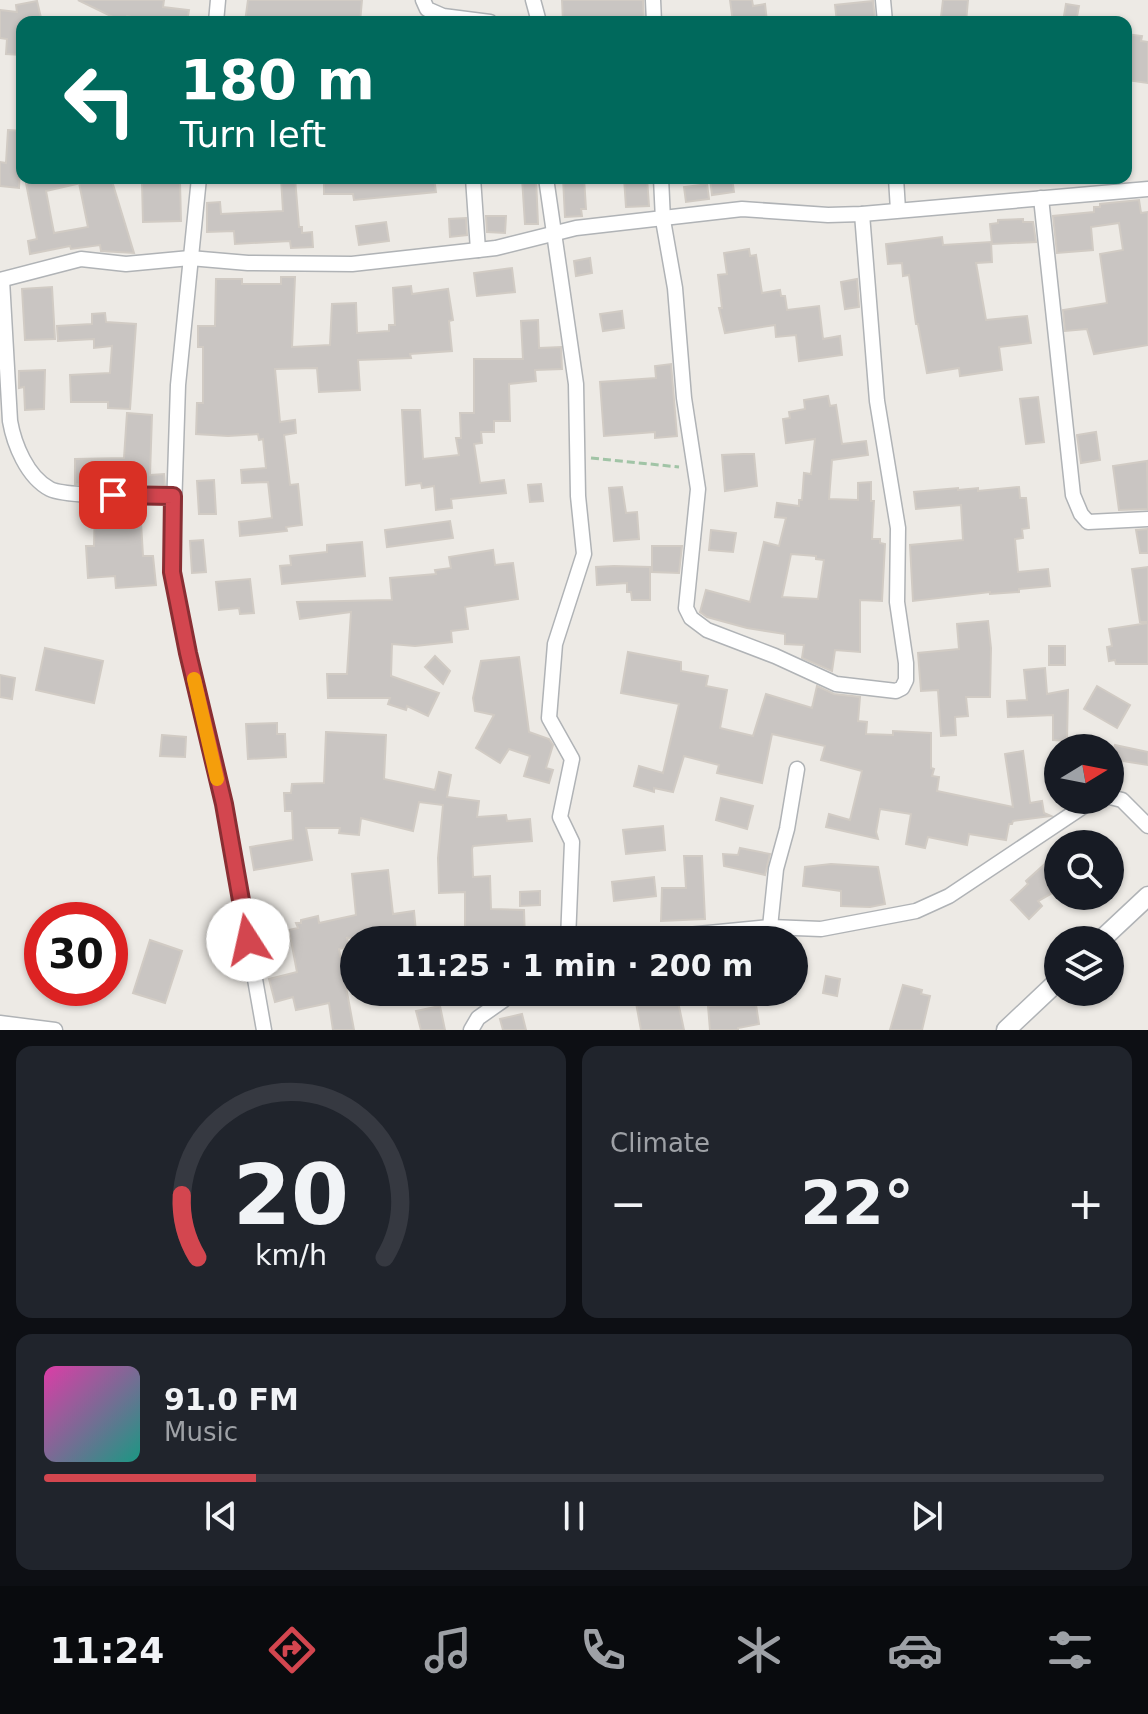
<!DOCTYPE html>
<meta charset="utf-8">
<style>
:root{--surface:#171b24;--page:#20242c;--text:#f1f3f6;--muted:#9ea1a6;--line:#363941;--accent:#d3464f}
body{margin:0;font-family:"DejaVu Sans",sans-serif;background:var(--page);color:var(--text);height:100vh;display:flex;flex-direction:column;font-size:30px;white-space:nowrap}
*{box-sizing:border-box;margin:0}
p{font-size:26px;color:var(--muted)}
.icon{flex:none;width:44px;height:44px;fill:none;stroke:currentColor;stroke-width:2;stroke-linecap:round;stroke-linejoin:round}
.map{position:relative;height:1030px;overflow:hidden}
.details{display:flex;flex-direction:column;gap:16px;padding:16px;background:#0d0f14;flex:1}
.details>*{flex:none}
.banner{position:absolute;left:16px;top:16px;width:1116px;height:168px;border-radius:16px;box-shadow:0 2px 6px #0004;background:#00695c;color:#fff;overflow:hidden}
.needle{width:52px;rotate:80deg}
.buttons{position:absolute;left:1044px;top:734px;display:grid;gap:16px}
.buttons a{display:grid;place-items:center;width:80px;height:80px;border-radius:50%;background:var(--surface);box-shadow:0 2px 6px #0004;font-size:40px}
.speed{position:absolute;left:24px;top:902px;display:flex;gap:16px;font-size:40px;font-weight:700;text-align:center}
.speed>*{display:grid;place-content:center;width:104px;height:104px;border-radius:50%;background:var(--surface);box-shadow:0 2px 6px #0004;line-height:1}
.speed .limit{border:12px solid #d22;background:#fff;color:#111}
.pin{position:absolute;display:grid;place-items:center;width:68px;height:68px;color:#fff;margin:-34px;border-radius:16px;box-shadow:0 4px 12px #0006}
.me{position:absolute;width:88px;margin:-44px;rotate:350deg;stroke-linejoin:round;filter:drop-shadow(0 0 6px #0008)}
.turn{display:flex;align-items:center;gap:28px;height:168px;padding:0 32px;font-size:36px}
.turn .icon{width:104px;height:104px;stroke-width:2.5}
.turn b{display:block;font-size:56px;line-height:68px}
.big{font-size:60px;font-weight:700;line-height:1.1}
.details .widget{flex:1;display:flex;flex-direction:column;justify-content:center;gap:12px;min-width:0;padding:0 28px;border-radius:16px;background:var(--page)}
.details .dial{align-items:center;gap:0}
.dial svg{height:208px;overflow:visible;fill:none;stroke:var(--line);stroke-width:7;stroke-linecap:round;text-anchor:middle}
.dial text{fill:var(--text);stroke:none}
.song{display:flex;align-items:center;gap:24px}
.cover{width:96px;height:96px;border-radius:12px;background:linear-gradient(135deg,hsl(320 70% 55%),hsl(170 70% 35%))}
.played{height:8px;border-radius:4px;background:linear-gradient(90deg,var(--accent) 20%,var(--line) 20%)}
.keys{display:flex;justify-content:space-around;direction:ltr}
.heat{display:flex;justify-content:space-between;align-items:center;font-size:44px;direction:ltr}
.details .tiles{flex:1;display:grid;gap:16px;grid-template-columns:1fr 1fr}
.widget:last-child{grid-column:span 2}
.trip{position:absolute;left:340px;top:926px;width:468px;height:80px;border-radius:40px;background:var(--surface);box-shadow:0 2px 6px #0004;font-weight:700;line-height:80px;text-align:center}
.menu{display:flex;height:128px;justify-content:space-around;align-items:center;background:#090b0e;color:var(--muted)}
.menu .icon{width:56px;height:56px}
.menu .active{color:var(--accent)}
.menu b{font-size:36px;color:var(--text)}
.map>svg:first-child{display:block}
.building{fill:#c9c5c2;stroke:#d1cbc4;stroke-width:2;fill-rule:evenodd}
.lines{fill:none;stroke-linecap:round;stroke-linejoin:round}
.minor-casing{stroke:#b0b3b6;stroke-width:17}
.tertiary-casing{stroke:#b0b3b6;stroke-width:21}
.path{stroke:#a1c4a6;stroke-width:3;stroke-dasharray:8 4;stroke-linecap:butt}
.minor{stroke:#fff;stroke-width:14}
.tertiary{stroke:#fff;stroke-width:18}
.route-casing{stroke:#892e33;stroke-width:20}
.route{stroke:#d3464f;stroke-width:14}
.slow{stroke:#f59e0b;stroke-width:14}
</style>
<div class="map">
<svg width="1148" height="1030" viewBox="0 0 1148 1030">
<rect width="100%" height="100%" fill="#edeae5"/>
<g class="building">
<path d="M 78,0 L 164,0 L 163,7 L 189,10 L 187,22 L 152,22 L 127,16 L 123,22 Z"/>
<path d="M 248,0 L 362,0 L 360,22 L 245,22 Z"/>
<path d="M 562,0 L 643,0 L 644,22 L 563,22 Z"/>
<path d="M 730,0 L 752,0 L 753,6 L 765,4 L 767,22 L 733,22 Z"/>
<path d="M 943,0 L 968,0 L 966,22 L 947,22 L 947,18 L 941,17 Z"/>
<path d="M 37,1 L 42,22 L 22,22 L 22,55 L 6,54 L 7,39 L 0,38 L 0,10 L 17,12 L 16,5 Z"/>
<path d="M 873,1 L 875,19 L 837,22 L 835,5 Z"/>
<path d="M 1066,4 L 1079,6 L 1076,22 L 1063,22 Z"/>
<path d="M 1126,34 L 1142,36 L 1141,41 L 1148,42 L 1148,83 L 1126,80 Z"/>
<path d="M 8,130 L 22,131 L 19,188 L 0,186 L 0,162 L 6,163 Z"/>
<path d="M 25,178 L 77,178 L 77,184 L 46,191 L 54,233 L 88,227 L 78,178 L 111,178 L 134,253 L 101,251 L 100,245 L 71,249 L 70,246 L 30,254 L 28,241 L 37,239 Z"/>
<path d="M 281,178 L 295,178 L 299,227 L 302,227 L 302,233 L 312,232 L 313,247 L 291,248 L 290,241 L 235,244 L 234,231 L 207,232 L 207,203 L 220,202 L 221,214 L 283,211 Z"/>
<path d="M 324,178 L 434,178 L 436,192 L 354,200 L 353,194 L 324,194 Z"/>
<path d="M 522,178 L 536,178 L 538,224 L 525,224 Z"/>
<path d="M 563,178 L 584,178 L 586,209 L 581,209 L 582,216 L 565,217 Z"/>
<path d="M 624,178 L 647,178 L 649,206 L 626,207 Z"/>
<path d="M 710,178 L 732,178 L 734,192 L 712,195 Z"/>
<path d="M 180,182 L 181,221 L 143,222 L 142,183 Z"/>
<path d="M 707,184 L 709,199 L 686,202 L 684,187 Z"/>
<path d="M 1139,200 L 1141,213 L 1148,212 L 1148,345 L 1094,354 L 1087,329 L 1065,331 L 1063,310 L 1107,303 L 1100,254 L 1123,250 L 1119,223 L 1091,227 L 1093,250 L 1057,253 L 1053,216 L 1094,212 L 1094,207 L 1100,207 L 1100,204 Z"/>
<path d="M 486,216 L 506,216 L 505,233 L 487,232 Z"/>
<path d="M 466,218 L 467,235 L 450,237 L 449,219 Z"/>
<path d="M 1023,219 L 1023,222 L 1033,222 L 1036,242 L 992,244 L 990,224 L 998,223 L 998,220 Z"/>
<path d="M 386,222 L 389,241 L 359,245 L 356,226 Z"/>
<path d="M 942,237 L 943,245 L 991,242 L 992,262 L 976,263 L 986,320 L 1027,316 L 1031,343 L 999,347 L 1002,370 L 960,376 L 959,368 L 927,373 L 918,324 L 916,324 L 909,275 L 903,276 L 902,263 L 888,264 L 886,244 Z"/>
<path d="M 749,249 L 750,256 L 756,255 L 762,293 L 780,290 L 781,296 L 785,296 L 787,310 L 819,306 L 823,339 L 840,336 L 842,355 L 799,361 L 796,335 L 776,337 L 775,325 L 725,333 L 719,308 L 722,308 L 718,275 L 727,274 L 724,253 Z"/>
<path d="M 590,258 L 592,273 L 576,276 L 574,261 Z"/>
<path d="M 512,268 L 515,292 L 477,296 L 474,273 Z"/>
<path d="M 281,277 L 295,277 L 292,347 L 330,345 L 332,304 L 356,303 L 357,333 L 389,331 L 389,325 L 395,325 L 393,288 L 411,286 L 412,294 L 448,289 L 453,320 L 449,321 L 452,351 L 410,354 L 411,358 L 358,360 L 360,390 L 319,392 L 317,368 L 275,369 L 280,422 L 295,420 L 296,433 L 284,435 L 290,485 L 298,484 L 302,525 L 286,527 L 287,531 L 240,536 L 239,522 L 272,518 L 268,482 L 242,483 L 241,470 L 266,468 L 263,439 L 259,440 L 258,434 L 228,436 L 196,434 L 197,403 L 203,403 L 203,347 L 198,347 L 198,326 L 215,326 L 216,279 L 242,279 L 242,284 L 281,284 Z"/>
<path d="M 857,279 L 859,307 L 845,309 L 841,282 Z"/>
<path d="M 52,287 L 55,339 L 25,340 L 22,289 Z"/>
<path d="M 622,311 L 624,328 L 603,331 L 600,314 Z"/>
<path d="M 105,313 L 106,322 L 136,324 L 130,409 L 108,408 L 108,402 L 71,402 L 70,375 L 110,373 L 112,346 L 94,348 L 94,339 L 58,341 L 57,326 L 92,324 L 92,314 Z"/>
<path d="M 538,320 L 539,348 L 561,347 L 562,369 L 535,370 L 536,381 L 509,384 L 510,421 L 494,421 L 494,432 L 481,432 L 482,443 L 474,444 L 480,483 L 504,480 L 506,493 L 451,499 L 452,508 L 436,510 L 434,486 L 422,488 L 421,483 L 406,485 L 402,410 L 420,410 L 423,459 L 459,455 L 456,438 L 461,438 L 460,413 L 474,413 L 474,359 L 523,359 L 521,321 Z"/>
<path d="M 671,364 L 677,436 L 655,438 L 655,432 L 604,436 L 600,382 L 656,378 L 655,366 Z"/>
<path d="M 45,370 L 44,409 L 25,410 L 24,387 L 19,388 L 19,371 Z"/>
<path d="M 828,396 L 830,406 L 836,405 L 842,444 L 866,441 L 868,455 L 832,460 L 829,499 L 858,500 L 858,483 L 871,482 L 871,501 L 874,501 L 872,539 L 880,539 L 880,543 L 885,544 L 882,601 L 860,600 L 860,652 L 835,650 L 832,671 L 802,658 L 804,645 L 785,644 L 785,634 L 747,628 L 707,617 L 700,612 L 706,590 L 750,602 L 764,542 L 779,546 L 786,518 L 775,517 L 777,503 L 799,506 L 799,500 L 802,500 L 804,473 L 811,474 L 815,439 L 786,443 L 783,419 L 790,418 L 789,412 L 805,409 L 804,400 ZM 791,554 L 816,556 L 816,559 L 824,560 L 818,599 L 782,597 Z"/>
<path d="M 1038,397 L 1044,442 L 1026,444 L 1020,399 Z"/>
<path d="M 127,413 L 152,415 L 150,475 L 164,474 L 165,486 L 75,484 L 75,459 L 124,458 Z"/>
<path d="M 1096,432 L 1100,460 L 1081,463 L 1077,435 Z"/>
<path d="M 743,454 L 754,454 L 757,486 L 725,491 L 722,455 Z"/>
<path d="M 1147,461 L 1148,509 L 1119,510 L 1113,466 Z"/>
<path d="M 214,480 L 216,514 L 199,514 L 197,481 Z"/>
<path d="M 541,484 L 543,501 L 530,502 L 528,485 Z"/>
<path d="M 622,487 L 626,513 L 637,512 L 639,539 L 614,541 L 609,488 Z"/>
<path d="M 1019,487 L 1020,498 L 1026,498 L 1029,528 L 1022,529 L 1023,538 L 1015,539 L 1018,572 L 1048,569 L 1050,586 L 1019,589 L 1019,592 L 990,594 L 990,592 L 913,601 L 910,545 L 963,540 L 961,505 L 916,509 L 914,492 L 958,488 L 958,490 L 978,488 L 978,491 Z"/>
<path d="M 95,505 L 140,506 L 143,556 L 153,556 L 156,585 L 116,588 L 115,576 L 88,578 L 86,546 L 94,546 Z"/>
<path d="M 450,521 L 453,538 L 387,547 L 385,530 Z"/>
<path d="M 1148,529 L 1148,553 L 1140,553 L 1136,530 Z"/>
<path d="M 711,530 L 736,533 L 733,552 L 709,550 Z"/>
<path d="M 203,540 L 206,572 L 192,573 L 190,541 Z"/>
<path d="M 362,542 L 365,576 L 282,584 L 280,566 L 291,565 L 290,556 L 327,552 L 327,545 Z"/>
<path d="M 652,546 L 682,546 L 679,573 L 652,572 Z"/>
<path d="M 493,550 L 495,565 L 513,563 L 518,599 L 465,607 L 468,629 L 451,631 L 452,642 L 415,646 L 392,644 L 391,676 L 439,693 L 428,716 L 407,706 L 406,710 L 388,704 L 390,698 L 328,698 L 327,674 L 347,674 L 351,612 L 300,619 L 297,602 L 392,600 L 390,578 L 436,574 L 435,570 L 451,568 L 449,557 Z"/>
<path d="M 614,566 L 650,567 L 650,600 L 632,600 L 631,592 L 627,592 L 627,583 L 597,585 L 596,567 Z"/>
<path d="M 1148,567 L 1148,622 L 1140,622 L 1132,569 Z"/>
<path d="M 250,579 L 254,613 L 240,614 L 239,608 L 219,610 L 216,582 Z"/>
<path d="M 988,621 L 991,648 L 990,697 L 966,697 L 968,716 L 955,717 L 956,735 L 941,736 L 938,690 L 921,691 L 918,653 L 959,649 L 957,624 Z"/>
<path d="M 1148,623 L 1148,664 L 1116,664 L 1115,660 L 1109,661 L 1107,647 L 1112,646 L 1109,629 Z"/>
<rect x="1049" y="646" width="16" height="19"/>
<path d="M 45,648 L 103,661 L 94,703 L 36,690 Z"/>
<path d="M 628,652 L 681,662 L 681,671 L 708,676 L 706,686 L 727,690 L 720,728 L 753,736 L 766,694 L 812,708 L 817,686 L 834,694 L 860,697 L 858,721 L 867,722 L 866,734 L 893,735 L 893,731 L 931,733 L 931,768 L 934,769 L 932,776 L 939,777 L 937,791 L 1013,807 L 1005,754 L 1023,751 L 1030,803 L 1042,801 L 1044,813 L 1051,816 L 1013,821 L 1012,824 L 1009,824 L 1006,840 L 969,834 L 967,845 L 928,837 L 925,848 L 906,844 L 911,814 L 880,809 L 876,832 L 878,839 L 826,827 L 829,814 L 850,820 L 862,771 L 821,760 L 825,746 L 772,734 L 762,783 L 717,773 L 719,765 L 684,756 L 673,792 L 654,788 L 654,792 L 634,786 L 639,766 L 663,773 L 679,704 L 621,693 Z"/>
<path d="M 435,656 L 450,671 L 443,684 L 425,667 Z"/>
<path d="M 519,657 L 529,732 L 549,739 L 553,745 L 546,768 L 553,770 L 549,783 L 524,776 L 530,756 L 509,749 L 500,763 L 476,748 L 494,715 L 475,711 L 473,698 L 481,661 Z"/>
<path d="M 1045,668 L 1047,694 L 1068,690 L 1067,741 L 1053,740 L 1053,715 L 1008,717 L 1007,701 L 1027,700 L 1024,670 Z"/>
<path d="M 0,675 L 15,678 L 12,699 L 0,697 Z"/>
<path d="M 1097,686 L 1130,705 L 1117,728 L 1084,709 Z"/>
<path d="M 277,723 L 277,734 L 285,734 L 286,757 L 248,759 L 246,724 Z"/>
<path d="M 326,732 L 386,735 L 384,779 L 435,790 L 439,772 L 451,775 L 447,797 L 479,801 L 477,817 L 506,815 L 507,821 L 530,819 L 532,841 L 473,846 L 472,849 L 473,877 L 490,876 L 491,909 L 524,910 L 525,940 L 465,940 L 465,892 L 439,893 L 438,858 L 443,805 L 419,802 L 413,831 L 361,818 L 359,835 L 339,833 L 340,828 L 306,828 L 312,860 L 254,870 L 250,847 L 293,840 L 292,811 L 285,811 L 284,793 L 291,793 L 292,784 L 324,783 Z"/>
<path d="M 162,735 L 186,737 L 185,757 L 160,756 Z"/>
<path d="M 1115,745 L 1148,752 L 1148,765 L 1110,759 L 1110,748 L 1114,748 Z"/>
<path d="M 721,798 L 753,806 L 747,829 L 716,820 Z"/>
<path d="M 663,826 L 665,850 L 626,854 L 623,830 Z"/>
<path d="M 740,848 L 770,854 L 765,875 L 724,866 L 723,854 L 738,855 Z"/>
<path d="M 1058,852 L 1058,890 L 1038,901 L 1042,906 L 1029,919 L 1011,900 L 1028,884 L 1026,881 Z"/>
<path d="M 684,856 L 702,856 L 705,919 L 661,921 L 662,888 L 686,888 Z"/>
<path d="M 831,864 L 878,867 L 885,904 L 870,907 L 841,906 L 841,891 L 803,886 L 805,867 Z"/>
<path d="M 388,870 L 393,914 L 414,911 L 416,932 L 347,938 L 349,947 L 339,949 L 354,1030 L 333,1030 L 329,1003 L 296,1010 L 293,997 L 275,1002 L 269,979 L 297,972 L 289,930 L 298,928 L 296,923 L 301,923 L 301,920 L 318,916 L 319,923 L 356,915 L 352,874 Z"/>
<path d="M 654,877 L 656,896 L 614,901 L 612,882 Z"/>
<path d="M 540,891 L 540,905 L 520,906 L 520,892 Z"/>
<path d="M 150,940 L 182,951 L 165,1003 L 133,993 Z"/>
<path d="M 826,976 L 840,979 L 837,996 L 823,993 Z"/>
<path d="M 903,985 L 922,990 L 921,994 L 930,996 L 922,1030 L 890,1030 Z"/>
<path d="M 634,992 L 676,992 L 684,1030 L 641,1030 Z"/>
<path d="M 739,992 L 754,992 L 759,1024 L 738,1028 L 738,1030 L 710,1030 L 708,1006 L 740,1003 Z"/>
<path d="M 440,1006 L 445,1030 L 421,1030 L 416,1011 Z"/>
<path d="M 522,1014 L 526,1030 L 503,1030 L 500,1019 Z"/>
</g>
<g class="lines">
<g class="minor-casing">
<g id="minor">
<path d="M 423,0 L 427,9 L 443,16 L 490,22"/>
<path d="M 533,0 L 539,22"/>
<path d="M 653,0 L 654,22"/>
<path d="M 883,0 L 885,22"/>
<path d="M 216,22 L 218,0"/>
<path d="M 199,178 L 178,385 L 172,572 L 188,653 L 224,804 L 264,1030"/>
<path d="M 473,178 L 478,250"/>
<path d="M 546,178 L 576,384 L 578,496 L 584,554 L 555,644 L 549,718 L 572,759 L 560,817 L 572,842 L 568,940"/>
<path d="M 661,178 L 663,220 L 675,288 L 684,398 L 698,489 L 686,608 L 691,618 L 707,630 L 775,656 L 836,684 L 896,691 L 902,688 L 906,680 L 906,663 L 897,602 L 898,528 L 877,401 L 862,214"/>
<path d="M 896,178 L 898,210"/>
<path d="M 1041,198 L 1073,495 L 1081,514 L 1088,522 L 1148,519"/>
<path d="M 0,280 L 81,259 L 126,264 L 190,258 L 248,263 L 352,264 L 496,248 L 576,228 L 742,209 L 828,215 L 862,214 L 1148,189"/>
<path d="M 2,280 L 10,421 C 14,444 27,477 50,489 C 68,498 148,495 173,496"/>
<path d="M 1110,797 L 1122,800 L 1148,826"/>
<path d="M 770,927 L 776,869 L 787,829 L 797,769"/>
<path d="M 637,940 L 770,927 L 821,929 L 916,911 L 949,896 L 1093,800"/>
<path d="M 0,1023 L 55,1030"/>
<path d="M 471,1030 L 478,1018 L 515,992"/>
</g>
</g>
<g class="tertiary-casing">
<g id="tertiary">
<path d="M 1101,940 L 1148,896"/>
<path d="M 1006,1030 L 1058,981"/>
</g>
</g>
<path class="path" d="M 591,458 L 679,467"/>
<use href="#minor" class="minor"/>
<use href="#tertiary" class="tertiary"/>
</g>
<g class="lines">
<g class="route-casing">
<path id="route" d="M 113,495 L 173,496 L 172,572 L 188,653 L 224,804 L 248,940"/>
</g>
<use href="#route" class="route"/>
<path class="slow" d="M 194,679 L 217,779"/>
</g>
</svg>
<div class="buttons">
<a><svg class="needle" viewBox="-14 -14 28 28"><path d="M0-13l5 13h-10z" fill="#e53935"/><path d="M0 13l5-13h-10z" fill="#9ea1a6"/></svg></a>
<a><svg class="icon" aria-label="search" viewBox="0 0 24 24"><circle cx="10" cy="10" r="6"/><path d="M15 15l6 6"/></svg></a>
<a><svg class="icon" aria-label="layers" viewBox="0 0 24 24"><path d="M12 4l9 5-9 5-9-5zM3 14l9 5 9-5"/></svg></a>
</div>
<div class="speed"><div class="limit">30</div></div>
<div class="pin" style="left:113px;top:495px;background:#d93025"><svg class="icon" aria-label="arrive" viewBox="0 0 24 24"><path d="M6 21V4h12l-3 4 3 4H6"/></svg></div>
<svg class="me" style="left:248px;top:940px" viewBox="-20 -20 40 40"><circle r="19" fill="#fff"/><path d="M0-13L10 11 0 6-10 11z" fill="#d3464f"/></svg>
<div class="trip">11:25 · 1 min · 200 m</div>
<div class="banner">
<div class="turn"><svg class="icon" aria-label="left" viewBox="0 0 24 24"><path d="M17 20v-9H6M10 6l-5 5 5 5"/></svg><div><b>180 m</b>Turn left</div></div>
</div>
</div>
<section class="details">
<div class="tiles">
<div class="widget dial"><svg viewBox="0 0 100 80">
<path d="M14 69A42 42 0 1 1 86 69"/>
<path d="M14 69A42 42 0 0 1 8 45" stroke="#d3464f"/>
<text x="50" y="56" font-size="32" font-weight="700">20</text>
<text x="50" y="72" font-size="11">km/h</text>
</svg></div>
<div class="widget"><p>Climate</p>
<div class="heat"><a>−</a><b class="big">22°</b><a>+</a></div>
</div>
<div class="widget">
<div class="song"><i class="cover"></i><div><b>91.0 FM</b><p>Music</p></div></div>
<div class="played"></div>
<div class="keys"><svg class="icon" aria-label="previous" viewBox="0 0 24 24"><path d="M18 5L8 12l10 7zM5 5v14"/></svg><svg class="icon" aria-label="pause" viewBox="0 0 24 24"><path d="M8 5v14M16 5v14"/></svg><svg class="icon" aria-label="next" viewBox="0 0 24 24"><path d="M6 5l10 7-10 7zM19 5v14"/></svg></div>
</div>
</div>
</section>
<nav class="menu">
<b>11:24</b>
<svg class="icon active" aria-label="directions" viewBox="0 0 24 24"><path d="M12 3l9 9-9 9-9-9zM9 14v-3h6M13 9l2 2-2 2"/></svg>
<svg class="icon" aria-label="music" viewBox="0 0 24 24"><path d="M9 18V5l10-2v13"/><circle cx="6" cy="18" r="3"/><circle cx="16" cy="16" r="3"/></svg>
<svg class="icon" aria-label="phone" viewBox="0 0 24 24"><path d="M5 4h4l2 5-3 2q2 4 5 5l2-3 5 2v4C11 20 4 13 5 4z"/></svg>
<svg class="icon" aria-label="climate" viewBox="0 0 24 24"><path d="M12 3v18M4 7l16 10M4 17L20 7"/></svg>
<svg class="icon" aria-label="car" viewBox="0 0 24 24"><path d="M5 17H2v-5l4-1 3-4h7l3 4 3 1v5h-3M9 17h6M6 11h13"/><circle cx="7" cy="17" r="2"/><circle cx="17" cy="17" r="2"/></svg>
<svg class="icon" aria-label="filters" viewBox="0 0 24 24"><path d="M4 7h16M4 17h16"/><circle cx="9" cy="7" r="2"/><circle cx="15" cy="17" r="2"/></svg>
</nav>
